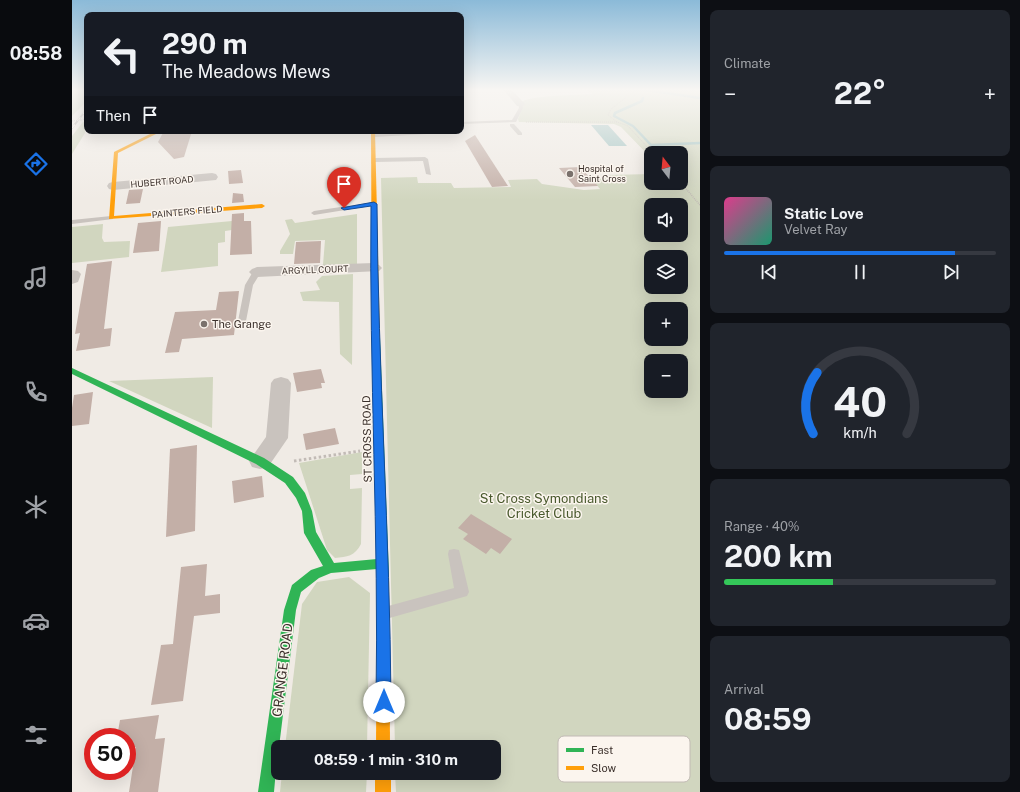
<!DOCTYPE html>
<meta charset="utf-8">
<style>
:root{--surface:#171b24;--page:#20242c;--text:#f1f3f6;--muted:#9ea1a6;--line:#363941;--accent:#1a73e8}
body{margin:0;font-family:"Public Sans",sans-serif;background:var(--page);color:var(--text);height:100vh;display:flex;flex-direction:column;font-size:15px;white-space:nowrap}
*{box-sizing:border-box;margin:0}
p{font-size:13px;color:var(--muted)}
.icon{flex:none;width:22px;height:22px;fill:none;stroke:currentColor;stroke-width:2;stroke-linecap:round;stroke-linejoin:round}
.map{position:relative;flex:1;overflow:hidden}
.sheet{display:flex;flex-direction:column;gap:10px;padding:10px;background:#0d0f14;width:320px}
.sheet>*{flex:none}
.top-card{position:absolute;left:12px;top:12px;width:380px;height:122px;border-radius:8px;box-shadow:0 4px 16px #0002;background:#171b24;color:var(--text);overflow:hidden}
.needle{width:26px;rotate:344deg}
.controls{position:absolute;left:572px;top:146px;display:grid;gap:8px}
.controls a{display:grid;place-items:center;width:44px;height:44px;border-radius:8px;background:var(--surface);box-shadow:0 4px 16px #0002;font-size:20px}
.speed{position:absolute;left:12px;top:728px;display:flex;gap:8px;font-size:20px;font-weight:700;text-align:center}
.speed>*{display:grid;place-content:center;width:52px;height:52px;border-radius:50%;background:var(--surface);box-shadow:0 4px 16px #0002;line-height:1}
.speed .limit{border:6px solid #d22;background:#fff;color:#111}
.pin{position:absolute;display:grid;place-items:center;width:34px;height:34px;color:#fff;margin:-41px -17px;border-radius:50% 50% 50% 0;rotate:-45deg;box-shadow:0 0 4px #0007}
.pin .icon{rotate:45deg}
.me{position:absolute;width:44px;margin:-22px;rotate:0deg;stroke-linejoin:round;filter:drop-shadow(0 0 3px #0008)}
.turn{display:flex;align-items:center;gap:14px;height:84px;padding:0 12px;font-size:18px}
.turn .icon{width:52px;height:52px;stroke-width:2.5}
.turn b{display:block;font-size:28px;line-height:34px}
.then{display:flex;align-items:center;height:38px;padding:0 12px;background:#0003;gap:8px;font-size:15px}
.big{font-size:30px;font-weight:700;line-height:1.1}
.sheet .card{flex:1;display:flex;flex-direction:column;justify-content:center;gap:6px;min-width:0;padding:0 14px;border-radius:8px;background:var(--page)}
.sheet .dial{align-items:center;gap:0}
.dial svg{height:104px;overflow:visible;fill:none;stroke:var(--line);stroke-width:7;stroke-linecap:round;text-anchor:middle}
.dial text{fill:var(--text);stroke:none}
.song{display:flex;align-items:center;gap:12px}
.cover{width:48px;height:48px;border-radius:6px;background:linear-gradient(135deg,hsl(330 70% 55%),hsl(160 70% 35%))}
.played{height:4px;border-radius:2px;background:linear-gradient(90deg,var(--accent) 85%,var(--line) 85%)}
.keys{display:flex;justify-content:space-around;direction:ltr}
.heat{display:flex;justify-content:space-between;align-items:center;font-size:22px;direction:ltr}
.charge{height:6px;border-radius:3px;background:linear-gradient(90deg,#34c759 40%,var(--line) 0)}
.trip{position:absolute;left:199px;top:740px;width:230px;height:40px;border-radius:8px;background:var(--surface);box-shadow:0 4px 16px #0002;font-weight:700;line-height:40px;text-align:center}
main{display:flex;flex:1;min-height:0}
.tabs{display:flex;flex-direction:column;width:72px;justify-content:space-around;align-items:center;background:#090b0e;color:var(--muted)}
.tabs .icon{width:28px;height:28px}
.tabs .active{color:var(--accent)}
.tabs b{font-size:18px;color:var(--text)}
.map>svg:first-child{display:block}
.green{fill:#d1d6bf;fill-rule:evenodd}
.water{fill:#a1c2c1}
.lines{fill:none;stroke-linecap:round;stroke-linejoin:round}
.stream{stroke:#a1c2c1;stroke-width:2.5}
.building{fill:#c3afa7}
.path-far2{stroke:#c2bbb6;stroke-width:1;stroke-dasharray:1 1;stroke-linecap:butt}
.path-far1{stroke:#c2bbb6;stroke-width:1.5;stroke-dasharray:1 1;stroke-linecap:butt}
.path{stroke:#c2bbb6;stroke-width:3;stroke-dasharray:2.5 2.5;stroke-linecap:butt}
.lane{fill:#c9c3be;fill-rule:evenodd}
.street{fill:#c9c3be;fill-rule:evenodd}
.fast{fill:#30b455;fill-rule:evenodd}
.slow{fill:#ff9f0a;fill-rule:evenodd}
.rail-casing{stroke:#b1aca8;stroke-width:2}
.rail{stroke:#fbf5ee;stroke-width:1.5;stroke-dasharray:4.5;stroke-linecap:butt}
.path-bridge{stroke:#c2bbb6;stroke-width:1;stroke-dasharray:1 1;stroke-linecap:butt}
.route{fill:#1a73e8;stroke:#114b97}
.poi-dot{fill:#7a716c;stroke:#fbf5ee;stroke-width:1.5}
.labels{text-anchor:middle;stroke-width:3;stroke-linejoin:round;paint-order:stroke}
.far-poi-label{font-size:9px;fill:#3b302b;stroke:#fbf5ee;text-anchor:start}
.far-street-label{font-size:9px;fill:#3b302b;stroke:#fbf5ee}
.poi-label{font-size:11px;fill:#3b302b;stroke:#fbf5ee;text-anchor:start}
.street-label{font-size:11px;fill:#3b302b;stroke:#fbf5ee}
.near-park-label{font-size:13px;fill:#4a5a2e;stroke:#fbf5ee}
.near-street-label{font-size:13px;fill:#3b302b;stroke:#fbf5ee}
.key{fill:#fbf5ee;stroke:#c1bab4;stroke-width:1}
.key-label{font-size:11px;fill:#3b302b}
</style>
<main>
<nav class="tabs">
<b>08:58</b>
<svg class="icon active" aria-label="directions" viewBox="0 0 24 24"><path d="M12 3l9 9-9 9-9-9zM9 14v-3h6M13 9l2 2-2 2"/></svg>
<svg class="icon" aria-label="music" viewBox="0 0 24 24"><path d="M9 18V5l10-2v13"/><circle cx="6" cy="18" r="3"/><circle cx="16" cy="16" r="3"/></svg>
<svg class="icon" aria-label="phone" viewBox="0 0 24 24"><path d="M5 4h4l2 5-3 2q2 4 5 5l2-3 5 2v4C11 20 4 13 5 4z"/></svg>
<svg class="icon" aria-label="climate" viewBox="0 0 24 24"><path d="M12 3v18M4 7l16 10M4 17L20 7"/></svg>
<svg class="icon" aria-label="car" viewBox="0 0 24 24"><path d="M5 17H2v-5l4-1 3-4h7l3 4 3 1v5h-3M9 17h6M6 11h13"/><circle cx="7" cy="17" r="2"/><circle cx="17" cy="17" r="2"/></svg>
<svg class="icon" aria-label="filters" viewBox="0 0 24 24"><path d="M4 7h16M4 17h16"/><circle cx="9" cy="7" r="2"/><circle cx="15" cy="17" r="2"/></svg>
</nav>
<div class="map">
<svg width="628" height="792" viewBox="0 0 628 792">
<rect width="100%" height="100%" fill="#f0ebe5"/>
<g class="green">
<path d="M 0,89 L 15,89 L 15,101 L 0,116 Z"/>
<path d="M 513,89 L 628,89 L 628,792 L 324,792 L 323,773 L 422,773 L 422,747 L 323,747 L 309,178 L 345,177 L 346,183 L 379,183 L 382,188 L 439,187 L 436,180 L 465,179 L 470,184 L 512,190 L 528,189 L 519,178 L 538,178 L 537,175 L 579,174 L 579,183 L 609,183 L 609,153 L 579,153 L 579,158 L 549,127 L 542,124 L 447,122 L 446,119 L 450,109 L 448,103 C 455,95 508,95 521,94 ZM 579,205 L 609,205 L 609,235 L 579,235 ZM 579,257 L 609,257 L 609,287 L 579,287 ZM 579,309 L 609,309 L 609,339 L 579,339 ZM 579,361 L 609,361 L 609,391 L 579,391 Z"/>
<path d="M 11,122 L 15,122 L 13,133 L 0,154 L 0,136 Z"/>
<path d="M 285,214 L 285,265 L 251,265 L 253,240 L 223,241 L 221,254 L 208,254 L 208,251 L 218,234 L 213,220 L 220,219 L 223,223 Z"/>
<path d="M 160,221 L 160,230 L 153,231 L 153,242 L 146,243 L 146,266 L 89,272 L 96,227 Z"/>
<path d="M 31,224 L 30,238 L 32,242 L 58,241 L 57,257 L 0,263 L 0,227 Z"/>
<path d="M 281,274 L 280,365 L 268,354 L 267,302 L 231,301 L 228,292 L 248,290 L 244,282 L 250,276 Z"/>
<path d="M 141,377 L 140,428 L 37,381 Z"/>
<path d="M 290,452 L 290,474 L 278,475 L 278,489 L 290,488 L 289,544 C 283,556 275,557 263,558 L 255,550 L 227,463 Z"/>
<path d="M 277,577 L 298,593 L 295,747 L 213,747 L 230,604 L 245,582 Z"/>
<path d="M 210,773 L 295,773 L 294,792 L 208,792 Z"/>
</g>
<path class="water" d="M 519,125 L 536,125 L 555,146 L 537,146 Z"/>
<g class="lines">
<g class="stream">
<path d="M 568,89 L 628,98"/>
<path d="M 571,98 L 570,101 L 543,113 L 542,116 L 561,126 L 579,145 L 628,143"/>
</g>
</g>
<g class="building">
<path d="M 92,131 L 120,131 L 112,157 L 102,159 L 86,142 Z"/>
<path d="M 403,135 L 436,186 L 420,187 L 393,141 Z"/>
<path d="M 508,167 L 526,186 L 503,187 L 487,168 Z"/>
<path d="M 169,170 L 171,183 L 157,184 L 156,171 Z"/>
<path d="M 71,189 L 68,203 L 54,204 L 57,190 Z"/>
<path d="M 161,193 L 171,194 L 172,202 L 160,203 Z"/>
<path d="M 172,213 L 172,221 L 179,221 L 180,254 L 158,255 L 160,214 Z"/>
<path d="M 89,221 L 87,251 L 61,253 L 66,223 Z"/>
<path d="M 249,241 L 248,263 L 222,264 L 224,242 Z"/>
<path d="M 40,261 L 32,329 L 40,328 L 38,346 L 4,351 L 8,333 L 3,334 L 15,264 Z"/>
<path d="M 167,291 L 162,335 L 110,339 L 107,352 L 93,353 L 103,312 L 144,310 L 147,292 Z"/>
<path d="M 249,369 L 253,383 L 249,383 L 250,388 L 225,392 L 221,373 Z"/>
<path d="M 21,392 L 17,424 L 0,426 L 0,408 L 2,395 Z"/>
<path d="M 263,428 L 267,444 L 234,450 L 231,434 Z"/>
<path d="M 125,445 L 123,531 L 94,537 L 98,449 Z"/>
<path d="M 190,476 L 192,497 L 162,503 L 160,481 Z"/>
<path d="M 399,514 L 440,539 L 428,554 L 419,548 L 414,554 L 391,539 L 396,534 L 386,528 Z"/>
<path d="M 135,564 L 133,596 L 148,594 L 148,613 L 122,616 L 111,701 L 79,705 L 89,645 L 101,644 L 109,567 Z"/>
<path d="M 87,715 L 83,739 L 93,738 L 86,792 L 57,792 L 64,747 L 55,748 L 55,737 L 45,737 L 48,720 Z"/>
</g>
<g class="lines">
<g class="path-far2">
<path d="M 9,120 L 11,120 L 15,115"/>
<path d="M 454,122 L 545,122 L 556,126 L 578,150"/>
<path d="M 545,122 L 536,115 L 539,109 L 565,89"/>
</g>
<g class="path-far1">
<path d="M 577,149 L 580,153"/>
<path d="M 609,183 L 628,205"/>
</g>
<path class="path" d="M 222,461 L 288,451"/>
<g class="lane">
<path d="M 446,103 L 450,103 L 451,108 L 444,122 L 389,124 L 389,122 L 440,120 L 447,108 Z"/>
<path d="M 438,124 L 442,124 L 450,133 L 450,135 L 446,135 L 438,126 Z"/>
<path d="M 353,131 L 355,132 L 355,134 L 302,137 L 299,135 L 302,133 Z"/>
<path d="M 353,157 L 356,159 L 359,175 L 354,174 L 351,161 L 303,162 L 300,160 L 303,158 Z"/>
<path d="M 302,202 L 304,203 L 304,205 L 242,215 L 239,213 L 242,211 Z"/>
<path d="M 39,216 L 41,217 L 41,219 L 0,224 L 0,220 Z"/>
<path d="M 182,270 L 185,270 L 189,272 L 181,285 L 174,321 L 173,323 L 167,323 L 166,321 L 173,285 Z"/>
<path d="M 382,549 L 387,550 L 388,554 L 397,592 L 395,596 L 314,619 L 309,618 L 307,613 L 309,608 L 382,588 L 376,554 L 377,550 Z"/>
</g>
<g class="street">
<path d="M 431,89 L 439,89 L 453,104 L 451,106 L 445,106 Z"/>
<path d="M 140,173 L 144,174 L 146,177 L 144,180 L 41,190 L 37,189 L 35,186 L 37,183 L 41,182 Z"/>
<path d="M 302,263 L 307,265 L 310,268 L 307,271 L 185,277 L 180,275 L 177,272 L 180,269 L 185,267 Z"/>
<path d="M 0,270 L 6,271 L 9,274 L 6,282 L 0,284 Z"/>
<path d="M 209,377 L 216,379 L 219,383 L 216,438 L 196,467 L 188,469 L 180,467 L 177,461 L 194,437 L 199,383 L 202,379 Z"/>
</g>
<path class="fast" d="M 301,336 L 307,336 L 308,338 L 317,576 L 315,580 L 311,581 L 307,580 L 305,569 L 259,573 L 247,578 L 229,592 L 224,610 L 207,747 L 206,747 L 202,792 L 186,792 L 212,610 L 220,585 L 239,570 L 251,566 L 232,533 L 230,511 L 224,498 L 213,483 L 184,464 L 0,374 L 0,368 L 192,458 L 221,477 L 233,493 L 240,511 L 244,532 L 262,563 L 305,559 L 300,338 Z"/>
<g class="slow">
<path d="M 82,131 L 86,131 L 86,133 L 46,153 L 42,216 L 190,204 L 193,206 L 190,208 L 37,219 L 42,152 L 82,132 Z"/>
<path d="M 299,131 L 303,131 L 308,338 L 304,340 L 300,338 Z"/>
<path d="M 311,571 L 315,572 L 317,576 L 318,747 L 304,747 L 305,576 L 307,572 Z"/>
<rect x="303" y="773" width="16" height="19"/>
</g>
<g class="rail-casing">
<path id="rail" d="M 0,128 L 15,109"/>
</g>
<use href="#rail" class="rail"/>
<path class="path-bridge" d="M 0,121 L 9,120"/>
</g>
<linearGradient id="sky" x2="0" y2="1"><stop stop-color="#8bbad8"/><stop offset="0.45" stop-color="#f8f6f3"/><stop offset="1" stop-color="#f8f6f3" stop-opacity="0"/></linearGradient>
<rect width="628" height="200" fill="url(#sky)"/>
<path class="route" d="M 302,202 L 305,204 C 306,370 318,536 319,702 L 317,707 L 312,710 L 306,707 L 304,702 C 307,537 297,372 299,206 L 272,210 L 269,208 Z"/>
<g class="poi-dot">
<circle cx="498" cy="174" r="4"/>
<circle cx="132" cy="324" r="4"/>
</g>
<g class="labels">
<g class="far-poi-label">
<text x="506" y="172">Hospital of<tspan x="506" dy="10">Saint Cross</tspan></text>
</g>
<g class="far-street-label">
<text transform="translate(90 182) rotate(-5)" y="3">HUBERT ROAD</text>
<text transform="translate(115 212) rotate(-5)" y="3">PAINTERS FIELD</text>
<text transform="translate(243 270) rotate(-2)" y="3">ARGYLL COURT</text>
</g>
<g class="poi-label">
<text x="140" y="328">The Grange</text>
</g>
<g class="street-label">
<text transform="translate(295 439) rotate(-91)" y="4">ST CROSS ROAD</text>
</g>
<g class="near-park-label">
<text x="472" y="503">St Cross Symondians<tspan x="472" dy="15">Cricket Club</tspan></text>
</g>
<g class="near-street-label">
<text transform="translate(210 670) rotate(-83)" y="5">GRANGE ROAD</text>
</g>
</g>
<rect x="486" y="736" width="132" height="46" rx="6" class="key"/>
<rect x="494" y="748" width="18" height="4" fill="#30b455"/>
<rect x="494" y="766" width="18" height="4" fill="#ff9f0a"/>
<g class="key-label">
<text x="519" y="754">Fast</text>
<text x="519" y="772">Slow</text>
</g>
</svg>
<div class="controls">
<a><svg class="needle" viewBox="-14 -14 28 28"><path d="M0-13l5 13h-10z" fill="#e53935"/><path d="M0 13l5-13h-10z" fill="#9ea1a6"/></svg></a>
<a><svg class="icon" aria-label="sound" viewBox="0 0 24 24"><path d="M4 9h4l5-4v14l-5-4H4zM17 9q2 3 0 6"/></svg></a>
<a><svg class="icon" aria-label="layers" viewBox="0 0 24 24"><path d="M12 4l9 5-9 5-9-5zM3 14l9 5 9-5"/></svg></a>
<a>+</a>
<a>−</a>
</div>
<div class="speed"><div class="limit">50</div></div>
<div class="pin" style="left:272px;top:208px;background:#d93025"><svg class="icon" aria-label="arrive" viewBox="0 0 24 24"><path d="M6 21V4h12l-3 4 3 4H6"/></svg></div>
<svg class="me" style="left:312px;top:702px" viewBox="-20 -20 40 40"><circle r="19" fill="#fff"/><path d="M0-13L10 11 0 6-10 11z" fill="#1a73e8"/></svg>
<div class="trip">08:59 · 1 min · 310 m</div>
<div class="top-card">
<div class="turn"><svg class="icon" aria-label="left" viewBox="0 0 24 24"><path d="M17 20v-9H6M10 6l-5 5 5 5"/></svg><div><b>290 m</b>The Meadows Mews</div></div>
<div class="then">Then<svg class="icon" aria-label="arrive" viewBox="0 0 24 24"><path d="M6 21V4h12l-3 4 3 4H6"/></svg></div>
</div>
</div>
<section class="sheet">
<div class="card"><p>Climate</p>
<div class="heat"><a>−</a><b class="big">22°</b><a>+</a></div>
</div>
<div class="card">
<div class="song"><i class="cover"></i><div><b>Static Love</b><p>Velvet Ray</p></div></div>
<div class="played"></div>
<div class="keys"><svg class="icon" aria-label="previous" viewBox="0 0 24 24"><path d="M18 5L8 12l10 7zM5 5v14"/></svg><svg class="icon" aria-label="pause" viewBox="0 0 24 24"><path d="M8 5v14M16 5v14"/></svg><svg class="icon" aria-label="next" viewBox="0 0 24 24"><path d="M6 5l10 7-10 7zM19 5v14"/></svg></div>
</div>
<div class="card dial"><svg viewBox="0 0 100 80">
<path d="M14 69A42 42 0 1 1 86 69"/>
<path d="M14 69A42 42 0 0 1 17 22" stroke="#1a73e8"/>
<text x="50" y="56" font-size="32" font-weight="700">40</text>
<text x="50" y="72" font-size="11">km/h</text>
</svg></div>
<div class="card"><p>Range · 40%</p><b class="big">200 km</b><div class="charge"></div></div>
<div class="card"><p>Arrival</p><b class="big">08:59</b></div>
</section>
</main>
